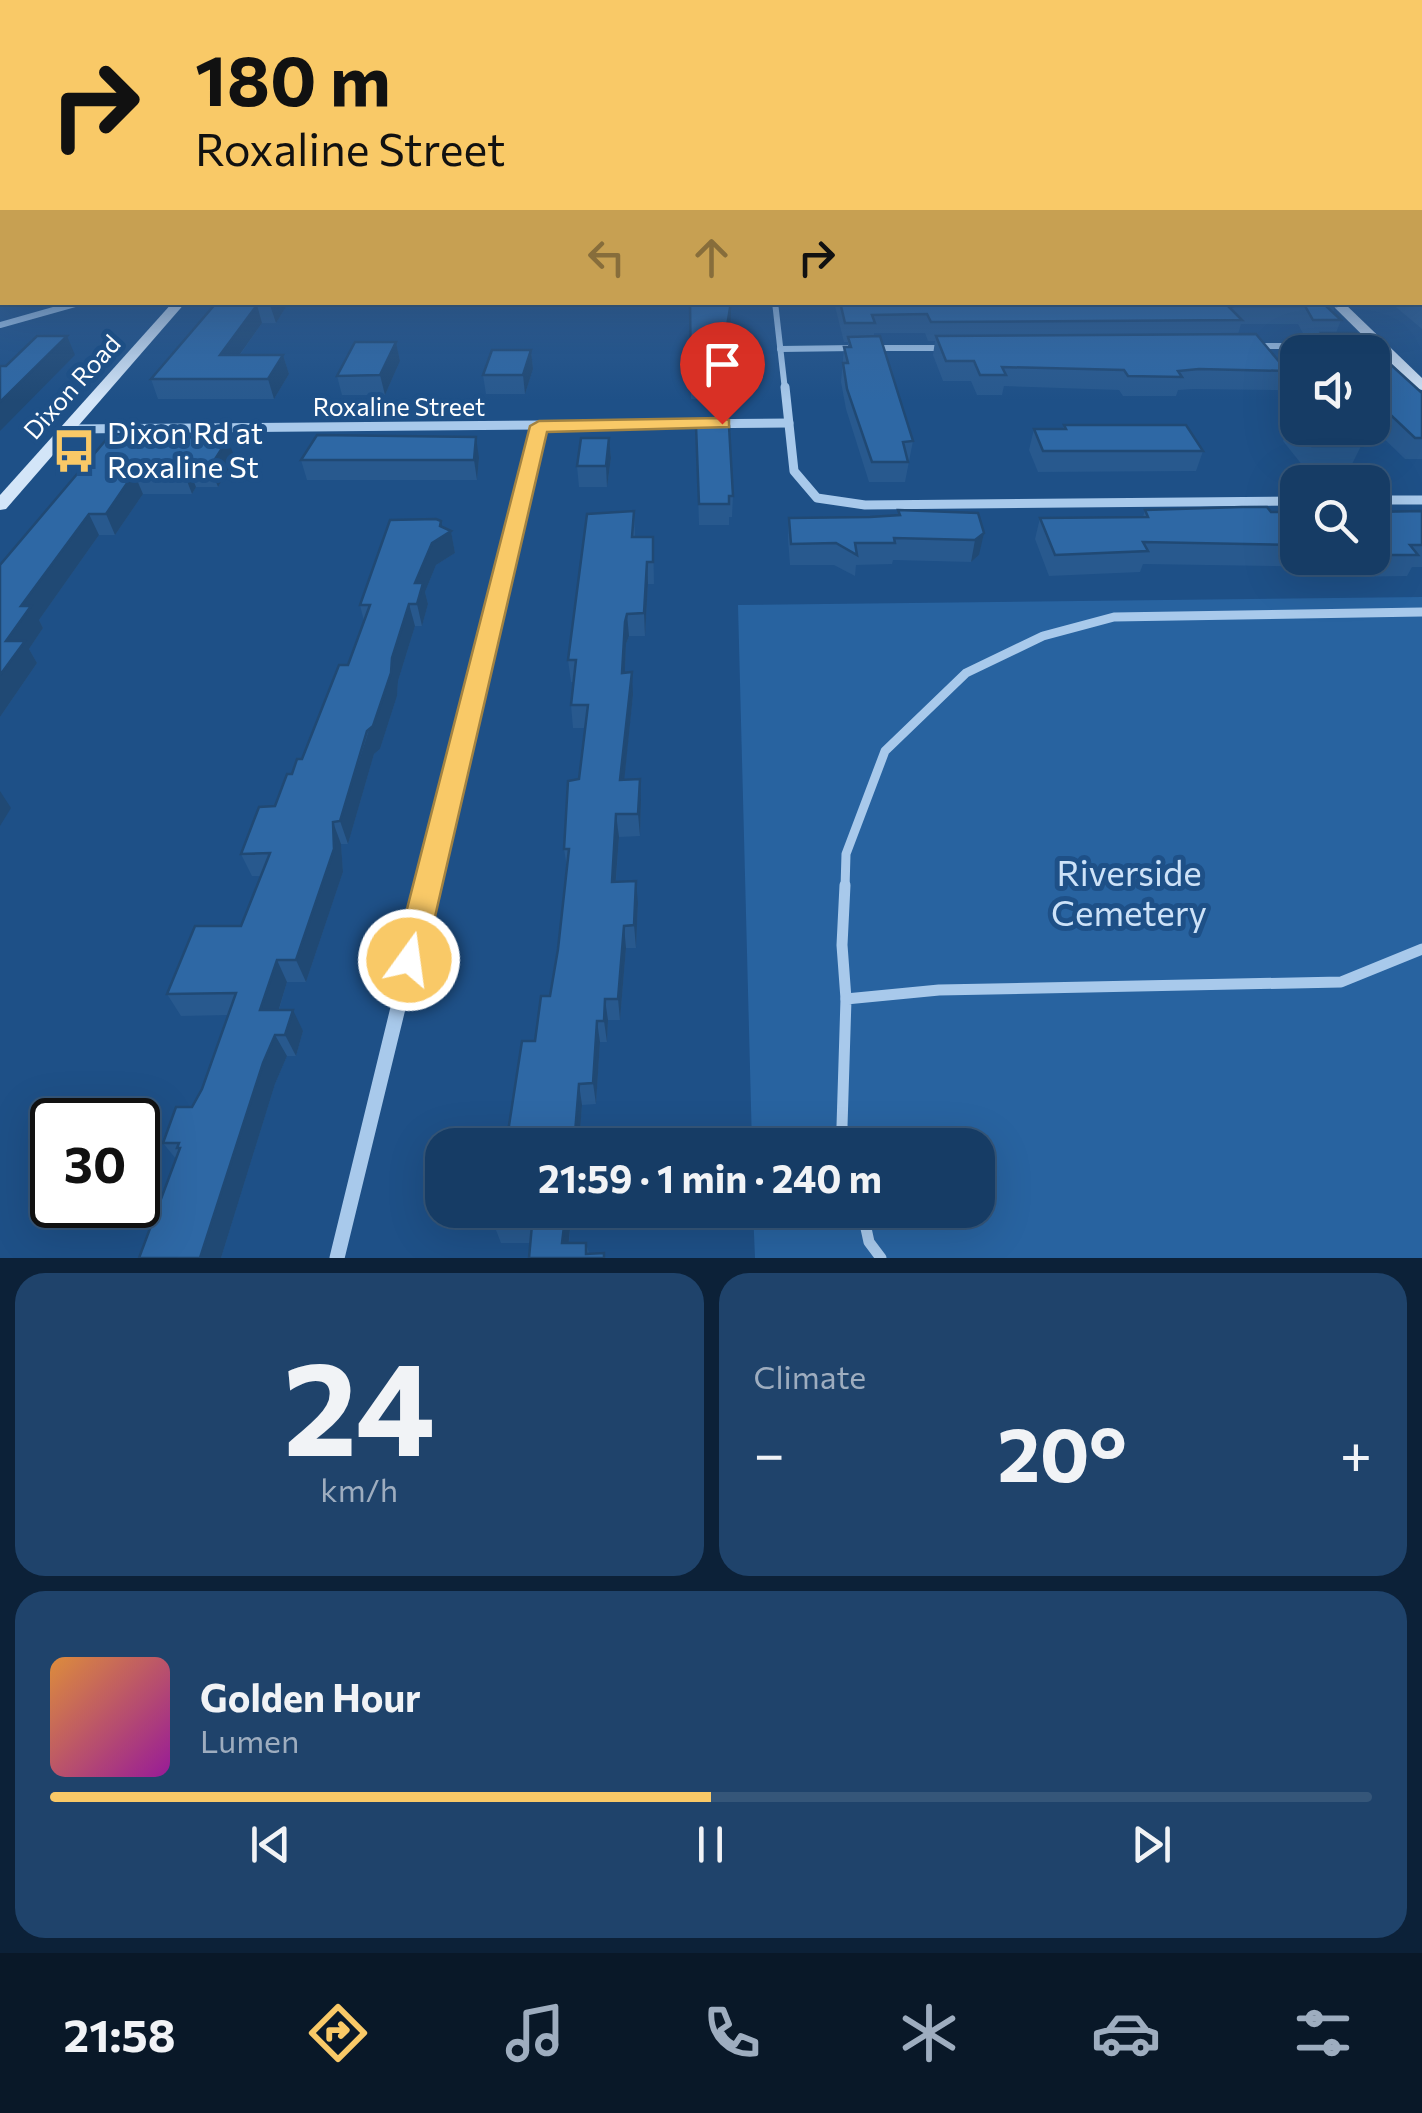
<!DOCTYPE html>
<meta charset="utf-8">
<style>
:root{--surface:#163c65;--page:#1f436b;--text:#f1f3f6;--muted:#9eadbf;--line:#355679;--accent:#f9c967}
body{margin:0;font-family:Commissioner,sans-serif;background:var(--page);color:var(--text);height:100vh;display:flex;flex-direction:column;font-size:38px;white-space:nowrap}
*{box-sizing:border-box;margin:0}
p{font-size:32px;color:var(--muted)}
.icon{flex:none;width:55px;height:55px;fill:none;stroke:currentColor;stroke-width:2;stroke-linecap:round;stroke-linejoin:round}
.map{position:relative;height:1258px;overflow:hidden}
.side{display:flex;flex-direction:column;gap:15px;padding:15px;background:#0c2138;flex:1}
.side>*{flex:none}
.top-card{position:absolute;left:0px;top:0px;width:1422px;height:305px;box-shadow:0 10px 40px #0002,0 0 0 2px var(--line);background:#f9c967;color:#111;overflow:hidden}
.fabs{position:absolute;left:1280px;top:335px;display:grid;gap:20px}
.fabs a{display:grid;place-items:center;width:110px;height:110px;border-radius:20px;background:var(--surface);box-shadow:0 10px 40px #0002,0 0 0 2px var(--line);font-size:50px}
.speed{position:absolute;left:30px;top:1098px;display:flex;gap:20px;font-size:50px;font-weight:700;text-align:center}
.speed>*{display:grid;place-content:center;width:130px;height:130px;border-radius:50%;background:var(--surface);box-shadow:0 10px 40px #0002,0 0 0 2px var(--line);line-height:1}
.speed .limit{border:5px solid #111;border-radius:15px;background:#fff;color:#111}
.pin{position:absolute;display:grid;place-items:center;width:85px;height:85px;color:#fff;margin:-102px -42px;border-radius:50% 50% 50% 0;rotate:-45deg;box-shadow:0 0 10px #0007}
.pin .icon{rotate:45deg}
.me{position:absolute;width:110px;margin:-55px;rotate:14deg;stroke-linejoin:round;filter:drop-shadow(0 0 8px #0008)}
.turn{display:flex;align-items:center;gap:35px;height:210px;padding:0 30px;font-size:45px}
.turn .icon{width:130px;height:130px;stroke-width:2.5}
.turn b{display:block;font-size:70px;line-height:85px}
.lanes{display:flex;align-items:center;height:95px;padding:0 30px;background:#0003;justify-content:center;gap:50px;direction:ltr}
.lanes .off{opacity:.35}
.big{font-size:75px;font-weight:700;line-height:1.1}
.side .card{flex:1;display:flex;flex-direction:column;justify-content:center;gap:15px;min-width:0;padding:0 35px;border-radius:30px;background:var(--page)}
.side .dial{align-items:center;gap:0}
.dial b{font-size:130px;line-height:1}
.song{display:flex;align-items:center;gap:30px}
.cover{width:120px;height:120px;border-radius:15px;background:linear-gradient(135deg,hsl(30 70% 55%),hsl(300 70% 35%))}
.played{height:10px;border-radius:5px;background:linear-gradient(90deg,var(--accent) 50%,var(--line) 50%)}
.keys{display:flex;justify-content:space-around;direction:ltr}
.heat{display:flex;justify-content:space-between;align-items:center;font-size:55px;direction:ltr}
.side .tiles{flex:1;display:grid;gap:15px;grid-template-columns:1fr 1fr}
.card:last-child{grid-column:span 2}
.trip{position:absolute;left:425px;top:1128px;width:570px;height:100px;border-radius:30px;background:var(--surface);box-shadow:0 10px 40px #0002,0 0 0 2px var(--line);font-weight:700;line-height:100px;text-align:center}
.dock{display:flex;height:160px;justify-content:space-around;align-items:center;background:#091828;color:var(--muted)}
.dock .icon{width:70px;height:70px}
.dock .active{color:var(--accent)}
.dock b{font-size:45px;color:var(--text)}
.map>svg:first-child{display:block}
.green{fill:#2863a0}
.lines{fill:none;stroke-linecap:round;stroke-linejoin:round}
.lane-far1{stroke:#a8c9eb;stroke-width:9}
.lane{stroke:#a8c9eb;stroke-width:11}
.street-far3{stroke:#a8c9eb;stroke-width:6}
.street-far2{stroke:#a8c9eb;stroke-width:9}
.street-far1{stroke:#a8c9eb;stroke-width:11}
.street{stroke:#a8c9eb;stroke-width:15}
.secondary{fill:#d3e5f8;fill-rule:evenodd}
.wall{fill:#28598e}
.shaded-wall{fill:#204974}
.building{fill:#2e68a5;stroke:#204974;stroke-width:2.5}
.route{fill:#f9c967;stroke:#a28343;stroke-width:2.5}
.labels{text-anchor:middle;stroke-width:10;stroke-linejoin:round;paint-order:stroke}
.far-street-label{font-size:25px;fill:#fff;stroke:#1e5087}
.poi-label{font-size:30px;fill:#fff;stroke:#1e5087;text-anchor:start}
.near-park-label{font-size:35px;fill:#cde2f8;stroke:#1e5087}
</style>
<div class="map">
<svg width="1422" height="1258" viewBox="0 0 1422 1258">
<rect width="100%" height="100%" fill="#1e5087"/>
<path class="green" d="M 1422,597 L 1422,1258 L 755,1258 L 753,1210 L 978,1210 L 978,1145 L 752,1145 L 738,605 Z"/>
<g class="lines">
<path class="lane-far1" d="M 845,888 L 846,854 L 885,751 L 966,673 L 1043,636 L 1114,617 L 1422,612"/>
<g class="lane">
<path d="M 845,885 L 842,945 L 846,999"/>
<path d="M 846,1145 L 842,1126 L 846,999 L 939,990 L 1341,982 L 1422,949"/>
<path d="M 862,1210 L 869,1242 L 881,1258"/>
</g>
<g class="street-far3">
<path d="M 775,302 L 785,390"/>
<path d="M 0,325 L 82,302"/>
<path d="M 1256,346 L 1329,346"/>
<path d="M 871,348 L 944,348"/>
<path d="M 780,349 L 854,348"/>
</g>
<g class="street-far2">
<path d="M 785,387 L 794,471 L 817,498 L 865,505 L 1298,501"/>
<path d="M 69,429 L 789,423"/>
<path d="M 1372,500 L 1422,500"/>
<path d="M 496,605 L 539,426"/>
</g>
<path class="street-far1" d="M 427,888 L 496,602"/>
<path class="street" d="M 337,1258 L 428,885"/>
<g class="secondary">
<path d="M 173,302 L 186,302 L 6,509 L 0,510 L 0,495 Z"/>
<path d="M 1329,302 L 1343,302 L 1422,378 L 1422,390 L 1417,389 Z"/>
</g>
</g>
<g class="wall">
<path d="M 1420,248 L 1422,250 L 1422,329 L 1390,302 L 1420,302 Z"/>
<path d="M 217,302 L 289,302 L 276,323 L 262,323 L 240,355 L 283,355 L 289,374 L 274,399 L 158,399 L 151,379 Z"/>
<path d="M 690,302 L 731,322 L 726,354 L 726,398 L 691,399 Z"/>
<path d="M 834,302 L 1332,302 L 1335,306 L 1333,312 L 1341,320 L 1336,333 L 1356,333 L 1422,393 L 1422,459 L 1405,459 L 1372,427 L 1372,352 L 1314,352 L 1319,339 L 1306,339 L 1298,324 L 1241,324 L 1238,334 L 1256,334 L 1287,371 L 1279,390 L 1193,389 L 1178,390 L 1176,396 L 1123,396 L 1119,390 L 1004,386 L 1002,395 L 977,395 L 971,381 L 943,381 L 933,355 L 935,341 L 928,341 L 925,333 L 874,333 L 874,336 L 880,336 L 913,441 L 905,482 L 869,482 L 846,409 L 841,382 L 844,347 L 848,347 L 848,342 L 844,342 Z"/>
<path d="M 396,342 L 400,361 L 385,395 L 342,395 L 337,376 Z"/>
<path d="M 531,350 L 533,369 L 525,394 L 486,394 L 483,375 Z"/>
<path d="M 1292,421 L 1361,446 L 1351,466 L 1303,466 L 1283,441 Z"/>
<path d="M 1064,425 L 1203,451 L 1196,471 L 1038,472 L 1029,450 L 1034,429 L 1063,429 Z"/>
<path d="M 696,426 L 733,496 L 732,517 L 729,517 L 729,525 L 699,525 Z"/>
<path d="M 111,434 L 235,459 L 218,487 L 196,487 L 192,494 L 143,494 L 115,535 L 99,535 L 39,620 L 43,628 L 29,649 L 37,663 L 0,717 L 0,565 Z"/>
<path d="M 609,438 L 611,458 L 607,487 L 579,487 L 577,466 Z"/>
<path d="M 479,458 L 477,480 L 307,480 L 301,460 Z"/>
<path d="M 898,510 L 978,513 L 979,555 L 971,562 L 893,560 L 892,564 L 856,565 L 855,576 L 834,565 L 790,565 L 788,539 L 789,518 L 870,517 L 898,515 Z"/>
<path d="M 1145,510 L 1298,512 L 1298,558 L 1372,558 L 1372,512 L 1422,511 L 1422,567 L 1412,567 L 1407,576 L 1341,577 L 1334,567 L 1143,564 L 1140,572 L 1049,576 L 1035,539 L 1040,518 L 1143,517 Z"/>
<path d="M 634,511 L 635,537 L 653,537 L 654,584 L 648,584 L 645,636 L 629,636 L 626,644 L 625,672 L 633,695 L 624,779 L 641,802 L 640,836 L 619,837 L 616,881 L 638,903 L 636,948 L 626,948 L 620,1020 L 608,1020 L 607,1042 L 600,1042 L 596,1104 L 582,1105 L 579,1145 L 506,1145 L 535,1041 L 550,996 L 558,949 L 567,867 L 564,849 L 579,779 L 585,728 L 573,728 L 571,705 L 573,682 L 571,682 L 568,660 Z"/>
<path d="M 442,528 L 451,531 L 455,553 L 436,565 L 425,592 L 428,604 L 422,626 L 415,626 L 398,681 L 397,696 L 380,749 L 374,754 L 348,844 L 341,844 L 343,872 L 306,982 L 287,982 L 279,1010 L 303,1031 L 296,1056 L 287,1056 L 275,1084 L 221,1258 L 139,1258 L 176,1159 L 163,1143 L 192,1107 L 202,1089 L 228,1015 L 181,1016 L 167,994 L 241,926 L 261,876 L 252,876 L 241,854 L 275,806 L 292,774 L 302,759 L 348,665 L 364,621 L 360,605 Z"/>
<path d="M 497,1210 L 572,1210 L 569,1243 L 586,1243 L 589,1253 L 605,1258 L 530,1243 L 501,1243 L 494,1225 Z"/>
</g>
<g class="shaded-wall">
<path d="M 0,225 L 2,225 L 2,238 L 0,239 Z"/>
<path d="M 272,302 L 289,302 L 276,323 L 270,305 Z"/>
<path d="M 731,303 L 731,322 L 725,357 L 725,338 Z"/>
<path d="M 257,305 L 262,323 L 226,374 L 220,355 Z"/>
<path d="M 67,336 L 75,355 L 0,431 L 0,402 Z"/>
<path d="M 396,342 L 400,361 L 385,395 L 380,375 Z"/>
<path d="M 531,350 L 533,369 L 525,394 L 523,375 Z"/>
<path d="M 283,355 L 289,374 L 274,399 L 268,379 Z"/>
<path d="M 476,437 L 479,458 L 477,480 L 474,460 Z"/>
<path d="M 609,438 L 611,458 L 607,487 L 606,466 Z"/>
<path d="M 228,439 L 235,459 L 218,487 L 210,467 Z"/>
<path d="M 188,467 L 196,487 L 192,494 L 184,473 Z"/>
<path d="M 134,473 L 143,494 L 115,535 L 106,514 Z"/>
<path d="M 89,514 L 99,535 L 39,620 L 43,628 L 29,649 L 37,663 L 0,717 L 0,675 L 6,641 L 21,606 Z"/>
<path d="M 441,521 L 444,536 L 451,531 L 455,553 L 436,565 L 425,592 L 428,604 L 422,626 L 417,604 L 415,583 Z"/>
<path d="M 984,533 L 979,555 L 971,562 L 975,540 Z"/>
<path d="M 647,562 L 648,584 L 645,636 L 644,613 Z"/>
<path d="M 409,604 L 415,626 L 398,681 L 397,696 L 380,749 L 374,754 L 348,844 L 340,821 Z"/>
<path d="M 627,614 L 629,636 L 626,644 L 624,695 L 622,673 L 625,622 Z"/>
<path d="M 632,672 L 633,695 L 622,802 L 620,780 Z"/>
<path d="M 640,779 L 641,802 L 640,836 L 638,814 Z"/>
<path d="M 0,791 L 11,808 L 0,826 Z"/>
<path d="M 616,814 L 619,837 L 614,904 L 612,882 Z"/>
<path d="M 333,822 L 341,844 L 343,872 L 306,982 L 296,960 Z"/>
<path d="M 636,881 L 638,903 L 636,948 L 634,925 Z"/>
<path d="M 624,926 L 626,948 L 620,1020 L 618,999 Z"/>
<path d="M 277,960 L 287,982 L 272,1032 L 260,1010 Z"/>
<path d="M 605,999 L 608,1020 L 607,1042 L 604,1021 Z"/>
<path d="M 293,1010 L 303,1031 L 296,1056 L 285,1035 Z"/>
<path d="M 597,1021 L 600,1042 L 596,1104 L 593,1083 Z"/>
<path d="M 275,1035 L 287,1056 L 275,1084 L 221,1258 L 200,1258 L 263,1063 Z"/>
<path d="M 579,1084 L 582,1105 L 579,1145 L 574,1145 Z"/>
<path d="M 566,1210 L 572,1210 L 567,1258 L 562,1243 Z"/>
</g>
<g class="building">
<path d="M 1420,248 L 1422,250 L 1422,284 L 1420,283 Z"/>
<path d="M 217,302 L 272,302 L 270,305 L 257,305 L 220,355 L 283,355 L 268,379 L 151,379 Z"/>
<path d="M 690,302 L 731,302 L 725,338 L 726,379 L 691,379 Z"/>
<path d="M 840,302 L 1332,302 L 1335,306 L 1326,306 L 1341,320 L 1313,320 L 1305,306 L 1235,306 L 1229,307 L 1242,320 L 931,322 L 927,314 L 872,315 L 875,323 L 845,323 Z"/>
<path d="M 1321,333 L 1356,333 L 1422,393 L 1422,438 L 1415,438 L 1377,402 L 1386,402 L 1372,389 L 1372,352 L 1335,352 L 1328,346 Z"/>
<path d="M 1256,334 L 1287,371 L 1199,369 L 1178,371 L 1182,377 L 1128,376 L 1124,370 L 1002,367 L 1006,375 L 980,375 L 974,361 L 946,361 L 936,336 Z"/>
<path d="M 37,336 L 67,336 L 0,402 L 0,366 L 6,366 Z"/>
<path d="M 880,336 L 913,441 L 903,442 L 908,462 L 872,462 L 847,389 L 843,363 L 848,363 L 844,347 L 851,347 L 848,337 Z"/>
<path d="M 355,342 L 396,342 L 380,375 L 337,376 Z"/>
<path d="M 492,350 L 531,350 L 523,375 L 483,375 Z"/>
<path d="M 1292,421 L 1298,421 L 1298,428 L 1344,428 L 1361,446 L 1312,446 Z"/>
<path d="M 1064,425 L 1186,425 L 1203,451 L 1043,451 L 1034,429 L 1066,429 Z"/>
<path d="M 696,426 L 729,426 L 733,496 L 729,496 L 729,504 L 699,504 Z"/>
<path d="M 111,434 L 228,439 L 210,467 L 188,467 L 184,473 L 134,473 L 106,514 L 89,514 L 21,606 L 31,606 L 6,641 L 25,641 L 0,675 L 0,565 Z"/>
<path d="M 317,435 L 476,437 L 474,460 L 301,460 Z"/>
<path d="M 581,438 L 609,438 L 606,466 L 577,466 Z"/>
<path d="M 1242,507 L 1267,507 L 1271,512 L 1298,512 L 1298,545 L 1143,542 L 1148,551 L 1055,555 L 1040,518 L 1148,517 L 1145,510 Z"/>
<path d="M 898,510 L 978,513 L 984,533 L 975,540 L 894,538 L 895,543 L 855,543 L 857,555 L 836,543 L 791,544 L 789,518 L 870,517 L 900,515 Z"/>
<path d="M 634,511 L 632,537 L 653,537 L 653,562 L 647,562 L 644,613 L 627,614 L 625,622 L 622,673 L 632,672 L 620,780 L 640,779 L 638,814 L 616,814 L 612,882 L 636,881 L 634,925 L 624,926 L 618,999 L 605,999 L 604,1021 L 597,1021 L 593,1083 L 579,1084 L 574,1145 L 506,1145 L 522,1041 L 535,1041 L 541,996 L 550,996 L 558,949 L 569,849 L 564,849 L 568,781 L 579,779 L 588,705 L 571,705 L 576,660 L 568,660 L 587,514 Z"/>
<path d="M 1422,511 L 1422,545 L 1410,545 L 1418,555 L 1372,555 L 1372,512 Z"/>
<path d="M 436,519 L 441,521 L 440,526 L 451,531 L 432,543 L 415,583 L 423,583 L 417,604 L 409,604 L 392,658 L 391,673 L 373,726 L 367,731 L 340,821 L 333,822 L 334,849 L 296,960 L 277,960 L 260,1010 L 293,1010 L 285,1035 L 275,1035 L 263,1063 L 200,1258 L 139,1258 L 180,1148 L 177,1148 L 179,1143 L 163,1143 L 176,1107 L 192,1107 L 202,1089 L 236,993 L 167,994 L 195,926 L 241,926 L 270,853 L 241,854 L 259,807 L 275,806 L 287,774 L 292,774 L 297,759 L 302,759 L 339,665 L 348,665 L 370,605 L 360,605 L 390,520 Z"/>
<path d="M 497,1210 L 566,1210 L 562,1243 L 586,1243 L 586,1254 L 604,1253 L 604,1258 L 529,1258 L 532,1225 L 494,1225 Z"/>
</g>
<linearGradient id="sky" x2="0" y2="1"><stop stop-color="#102c4a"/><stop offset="0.56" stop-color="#3b6496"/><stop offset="1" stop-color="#3b6496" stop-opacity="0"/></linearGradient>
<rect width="1422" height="401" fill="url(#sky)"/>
<path class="route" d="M 722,418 L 729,420 L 729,427 L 547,432 L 425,960 L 420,970 L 409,974 L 398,970 L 394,960 L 530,426 L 539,421 Z"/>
<defs>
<g id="bus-bare" transform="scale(3.45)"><path d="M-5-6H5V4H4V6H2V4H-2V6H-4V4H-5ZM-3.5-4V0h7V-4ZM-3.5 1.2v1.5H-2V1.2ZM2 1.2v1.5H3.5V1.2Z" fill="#f9c967" stroke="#1e5087" stroke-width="2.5" paint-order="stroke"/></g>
</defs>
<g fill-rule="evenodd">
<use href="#bus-bare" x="74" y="451"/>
</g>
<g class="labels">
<g class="far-street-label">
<text transform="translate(72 387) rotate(-48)" y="9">Dixon Road</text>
<text x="399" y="416">Roxaline Street</text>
</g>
<g class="poi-label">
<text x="107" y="444">Dixon Rd at<tspan x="107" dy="34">Roxaline St</tspan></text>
</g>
<g class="near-park-label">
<text x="1129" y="886">Riverside<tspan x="1129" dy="40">Cemetery</tspan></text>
</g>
</g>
</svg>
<div class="fabs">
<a><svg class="icon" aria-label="sound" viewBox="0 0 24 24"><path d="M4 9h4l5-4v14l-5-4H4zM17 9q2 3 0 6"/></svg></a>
<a><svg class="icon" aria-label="search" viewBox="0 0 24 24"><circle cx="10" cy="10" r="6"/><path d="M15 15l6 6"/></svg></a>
</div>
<div class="speed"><div class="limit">30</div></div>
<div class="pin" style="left:722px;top:424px;background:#d93025"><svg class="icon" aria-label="arrive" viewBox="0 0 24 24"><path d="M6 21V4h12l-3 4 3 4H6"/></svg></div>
<svg class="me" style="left:409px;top:960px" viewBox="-20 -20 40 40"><circle r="17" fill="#f9c967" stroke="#fff" stroke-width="3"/><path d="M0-11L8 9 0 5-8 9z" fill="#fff"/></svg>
<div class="trip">21:59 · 1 min · 240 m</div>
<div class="top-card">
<div class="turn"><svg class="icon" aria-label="right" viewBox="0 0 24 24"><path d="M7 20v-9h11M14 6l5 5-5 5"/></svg><div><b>180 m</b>Roxaline Street</div></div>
<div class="lanes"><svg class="icon off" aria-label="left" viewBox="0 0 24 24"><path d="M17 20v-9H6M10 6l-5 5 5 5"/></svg><svg class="icon off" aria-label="ahead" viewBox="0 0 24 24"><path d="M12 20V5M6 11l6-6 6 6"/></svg><svg class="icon" aria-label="right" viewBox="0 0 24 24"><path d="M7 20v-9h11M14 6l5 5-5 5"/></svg></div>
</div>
</div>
<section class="side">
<div class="tiles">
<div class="card dial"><b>24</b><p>km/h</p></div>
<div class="card"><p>Climate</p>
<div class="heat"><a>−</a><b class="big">20°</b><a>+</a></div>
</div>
<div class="card">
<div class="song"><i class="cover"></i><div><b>Golden Hour</b><p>Lumen</p></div></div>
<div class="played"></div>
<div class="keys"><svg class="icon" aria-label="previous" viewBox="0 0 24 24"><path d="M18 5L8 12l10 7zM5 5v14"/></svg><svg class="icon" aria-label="pause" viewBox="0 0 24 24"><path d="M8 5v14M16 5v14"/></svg><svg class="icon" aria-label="next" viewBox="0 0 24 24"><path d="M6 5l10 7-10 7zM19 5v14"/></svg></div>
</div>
</div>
</section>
<nav class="dock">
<b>21:58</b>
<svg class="icon active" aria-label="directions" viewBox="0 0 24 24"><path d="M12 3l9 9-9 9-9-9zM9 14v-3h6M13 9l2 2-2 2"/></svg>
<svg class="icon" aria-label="music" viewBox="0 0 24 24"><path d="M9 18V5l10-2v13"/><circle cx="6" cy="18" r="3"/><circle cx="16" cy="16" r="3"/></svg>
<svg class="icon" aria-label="phone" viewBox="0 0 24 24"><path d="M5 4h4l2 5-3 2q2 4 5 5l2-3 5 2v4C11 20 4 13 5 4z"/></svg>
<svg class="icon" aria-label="climate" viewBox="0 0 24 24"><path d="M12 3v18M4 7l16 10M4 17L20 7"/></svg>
<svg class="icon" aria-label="car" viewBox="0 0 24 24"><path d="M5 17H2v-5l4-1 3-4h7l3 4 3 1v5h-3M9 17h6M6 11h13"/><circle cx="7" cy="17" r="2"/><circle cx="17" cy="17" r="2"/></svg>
<svg class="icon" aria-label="filters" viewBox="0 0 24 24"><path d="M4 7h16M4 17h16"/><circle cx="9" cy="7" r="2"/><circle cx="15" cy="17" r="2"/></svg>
</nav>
